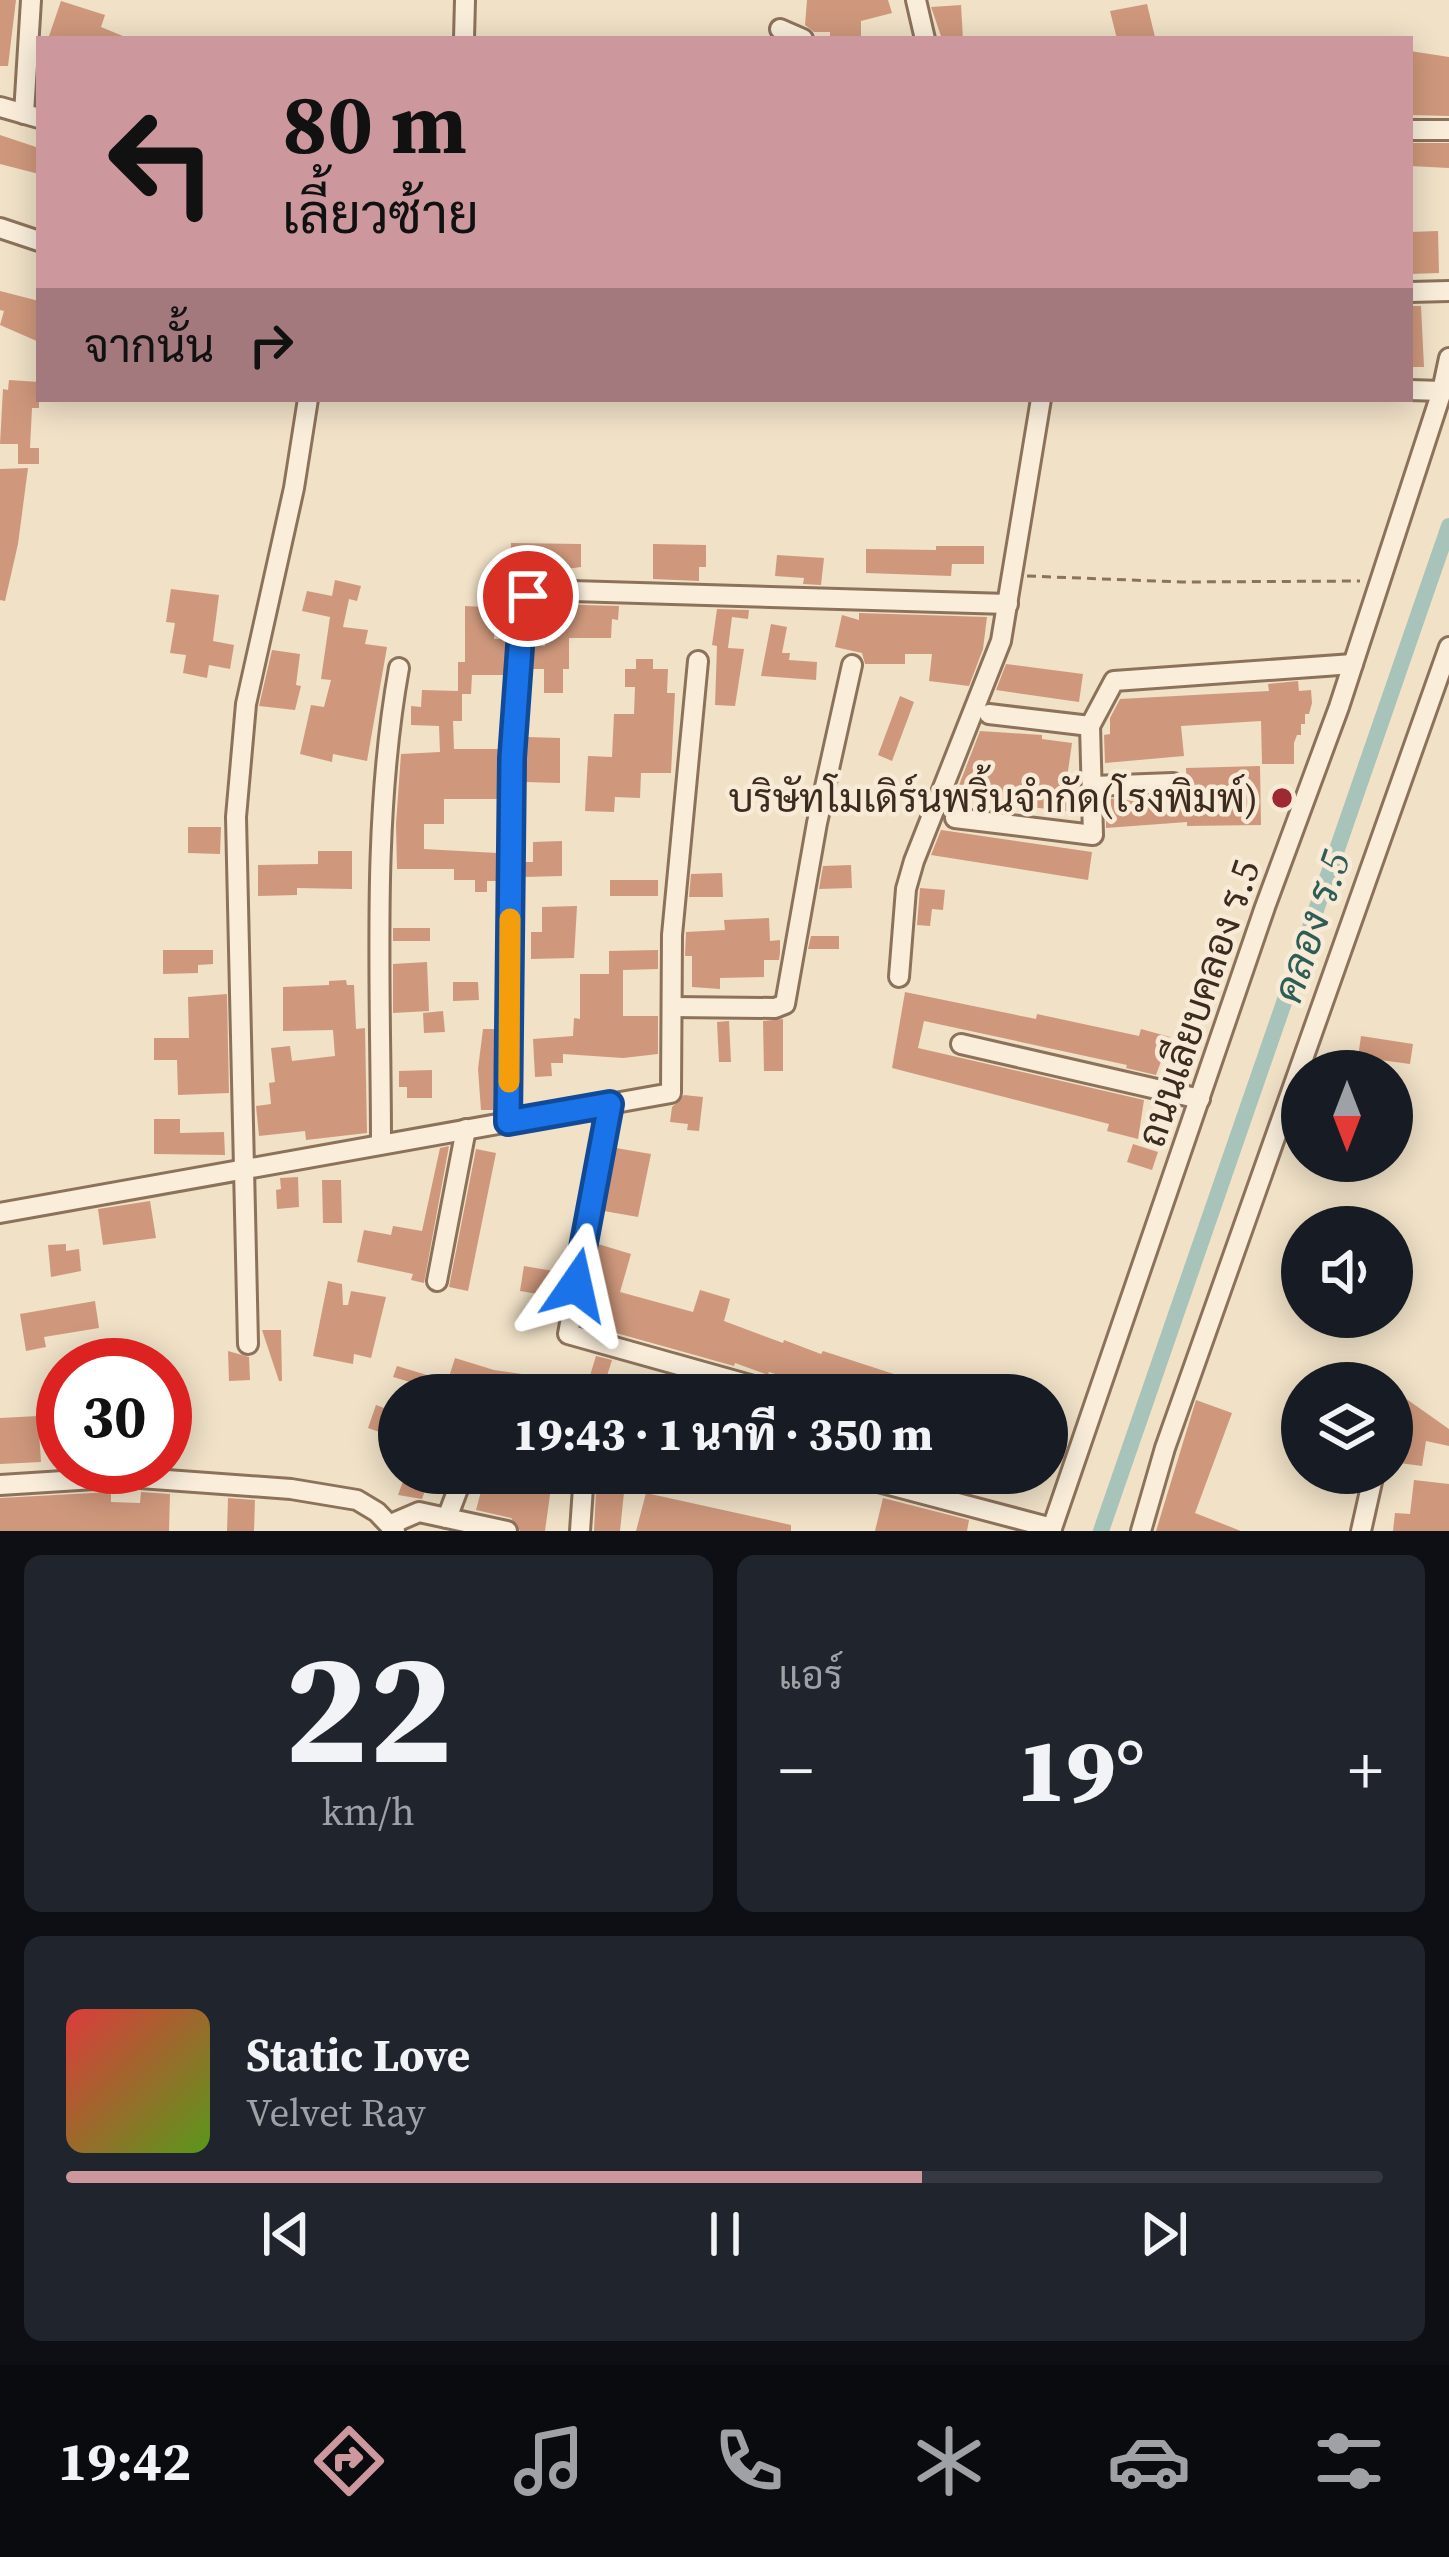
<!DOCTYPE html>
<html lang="th">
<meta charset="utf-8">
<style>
:root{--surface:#171b24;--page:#20242c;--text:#f1f3f6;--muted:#9ea1a6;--line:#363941;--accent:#cc989e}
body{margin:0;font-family:"Source Serif 4",Sarabun,serif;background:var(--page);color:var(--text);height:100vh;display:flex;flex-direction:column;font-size:45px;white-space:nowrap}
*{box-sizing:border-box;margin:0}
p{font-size:39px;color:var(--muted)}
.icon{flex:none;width:66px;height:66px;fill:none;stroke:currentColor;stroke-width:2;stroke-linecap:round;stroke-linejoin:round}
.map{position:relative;height:1531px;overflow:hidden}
.drawer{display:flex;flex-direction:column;gap:24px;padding:24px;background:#0d0f14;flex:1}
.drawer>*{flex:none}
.top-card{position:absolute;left:36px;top:36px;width:1377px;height:366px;border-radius:0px;box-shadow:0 6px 30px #0003;background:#cc989e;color:#111;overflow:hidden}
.needle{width:78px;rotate:180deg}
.buttons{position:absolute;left:1281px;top:1050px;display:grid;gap:24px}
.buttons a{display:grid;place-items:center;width:132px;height:132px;border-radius:50%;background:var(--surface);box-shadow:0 6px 30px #0003;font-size:60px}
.speed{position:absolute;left:36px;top:1338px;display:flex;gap:24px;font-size:60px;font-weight:700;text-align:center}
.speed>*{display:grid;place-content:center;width:156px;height:156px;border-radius:50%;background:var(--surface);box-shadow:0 6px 30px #0003;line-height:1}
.speed .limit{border:18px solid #d22;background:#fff;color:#111}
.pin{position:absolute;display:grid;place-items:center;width:102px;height:102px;color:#fff;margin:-51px;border:6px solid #fff;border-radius:50%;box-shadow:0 3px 12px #0007}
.me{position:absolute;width:132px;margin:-66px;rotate:11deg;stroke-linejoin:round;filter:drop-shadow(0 0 9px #0008)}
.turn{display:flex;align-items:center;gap:42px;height:252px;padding:0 48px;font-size:54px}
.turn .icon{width:156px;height:156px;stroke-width:2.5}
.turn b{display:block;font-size:84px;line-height:102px}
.then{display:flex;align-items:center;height:114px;padding:0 48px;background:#0003;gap:24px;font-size:45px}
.big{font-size:90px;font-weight:800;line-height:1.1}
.drawer .card{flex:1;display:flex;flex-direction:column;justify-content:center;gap:18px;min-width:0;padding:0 42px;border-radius:18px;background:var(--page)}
.drawer .dial{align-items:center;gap:0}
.dial b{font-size:156px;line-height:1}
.song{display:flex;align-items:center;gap:36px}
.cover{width:144px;height:144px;border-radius:18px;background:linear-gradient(135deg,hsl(0 70% 55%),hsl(90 70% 35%))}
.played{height:12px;border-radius:6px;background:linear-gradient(90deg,var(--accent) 65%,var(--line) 65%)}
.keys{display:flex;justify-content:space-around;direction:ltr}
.heat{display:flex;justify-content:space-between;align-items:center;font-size:66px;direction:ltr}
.drawer .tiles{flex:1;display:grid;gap:24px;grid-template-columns:1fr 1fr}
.card:last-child{grid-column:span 2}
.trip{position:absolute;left:378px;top:1374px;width:690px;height:120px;border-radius:60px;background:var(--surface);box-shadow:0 6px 30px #0003;font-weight:800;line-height:120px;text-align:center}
.tab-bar{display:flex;height:192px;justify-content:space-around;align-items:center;background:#090b0e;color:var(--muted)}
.tab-bar .icon{width:84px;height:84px}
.tab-bar .on{color:var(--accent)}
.tab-bar b{font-size:54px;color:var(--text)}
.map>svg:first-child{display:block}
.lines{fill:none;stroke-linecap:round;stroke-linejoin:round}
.canal{stroke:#a8c4ba;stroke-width:16}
.building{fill:#cf987c}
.minor-casing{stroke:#8d725b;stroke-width:24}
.path{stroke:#8d725b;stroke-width:3;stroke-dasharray:9 6;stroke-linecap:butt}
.minor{stroke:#faeedb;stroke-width:18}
.route-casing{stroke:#114b97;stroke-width:30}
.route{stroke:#1a73e8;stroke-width:21}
.slow{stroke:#f59e0b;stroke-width:21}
.poi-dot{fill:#9e2932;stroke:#f7ebd7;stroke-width:4.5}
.labels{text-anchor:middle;stroke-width:9;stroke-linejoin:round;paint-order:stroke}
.poi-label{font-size:39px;fill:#3d2b1f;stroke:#f7ebd7;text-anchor:end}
.street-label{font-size:39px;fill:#3d2b1f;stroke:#f7ebd7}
.water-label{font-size:42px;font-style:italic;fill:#2e5d56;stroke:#f7ebd7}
</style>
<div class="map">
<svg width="1449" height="1531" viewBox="0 0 1449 1531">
<rect width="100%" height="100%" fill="#f0e1c7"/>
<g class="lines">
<path class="canal" d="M 1101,1531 L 1449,526"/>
</g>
<g class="building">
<path d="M 0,0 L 16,0 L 8,66 L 0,66 Z"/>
<path d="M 807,0 L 888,0 L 892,13 L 861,21 L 861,39 L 830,38 L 830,32 L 814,32 L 805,25 Z"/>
<path d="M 61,1 L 105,15 L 101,27 L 130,39 L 48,39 Z"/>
<path d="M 1147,4 L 1155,37 L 1117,39 L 1110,11 Z"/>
<path d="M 961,5 L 963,39 L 942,39 L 931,7 Z"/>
<path d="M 1410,51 L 1449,57 L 1449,116 L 1410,115 Z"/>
<path d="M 0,135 L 39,148 L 39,174 L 0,164 Z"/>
<path d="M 1410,143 L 1449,143 L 1449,168 L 1410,166 Z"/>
<path d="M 1438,231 L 1439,273 L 1410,274 L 1410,232 Z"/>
<path d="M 0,291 L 39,301 L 39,342 L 0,325 L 4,311 L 0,310 Z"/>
<path d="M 1410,306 L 1421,306 L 1424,367 L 1410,367 Z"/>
<path d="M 9,380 L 39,382 L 39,408 L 32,408 L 30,448 L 39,448 L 39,464 L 18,464 L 18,444 L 0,444 L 3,389 L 8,390 Z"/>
<path d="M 28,468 L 18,544 L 5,601 L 0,600 L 0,469 Z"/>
<path d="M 511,543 L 581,544 L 581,567 L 559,570 L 559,577 L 544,577 L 544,572 L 536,572 L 536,557 L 511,557 Z"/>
<path d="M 653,544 L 706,545 L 706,567 L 699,567 L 699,581 L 653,579 Z"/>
<path d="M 936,546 L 984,546 L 984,564 L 952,564 L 951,576 L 866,573 L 866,549 L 936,550 Z"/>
<path d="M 777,555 L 824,558 L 821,585 L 803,584 L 804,578 L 775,576 Z"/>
<path d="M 486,577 L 497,577 L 494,639 L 506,639 L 504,675 L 472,675 L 471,694 L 462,694 L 462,721 L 453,721 L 454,749 L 499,749 L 498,799 L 444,799 L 444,824 L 424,824 L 424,849 L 497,853 L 497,881 L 487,881 L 487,892 L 475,892 L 475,880 L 454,880 L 454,869 L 397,869 L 396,824 L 401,754 L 440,752 L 439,726 L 411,725 L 411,706 L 421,707 L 422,690 L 458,691 L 458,662 L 465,662 L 465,606 L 484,607 Z"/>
<path d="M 335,580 L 361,586 L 357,601 L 349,599 L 343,627 L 368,630 L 365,644 L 387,647 L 367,761 L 333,754 L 332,762 L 300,754 L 311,705 L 324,707 L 331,680 L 321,679 L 330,617 L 302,611 L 307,591 L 332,596 Z"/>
<path d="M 171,589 L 219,595 L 213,641 L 234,645 L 230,669 L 209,665 L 207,678 L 183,673 L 186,655 L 170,653 L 175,623 L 166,622 Z"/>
<path d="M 546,604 L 619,606 L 618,620 L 612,619 L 611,638 L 569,638 L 569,669 L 563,669 L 563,693 L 544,693 L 544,669 L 532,669 L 534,645 L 545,646 Z"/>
<path d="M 717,609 L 749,610 L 748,619 L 732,617 L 728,648 L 744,649 L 735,706 L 715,705 L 717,646 L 712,645 Z"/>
<path d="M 859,613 L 987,617 L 983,649 L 969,686 L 929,681 L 932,654 L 905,654 L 905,664 L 865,664 L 862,653 L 835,647 L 842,615 L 859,620 Z"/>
<path d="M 771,624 L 787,627 L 782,653 L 790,653 L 789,660 L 817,662 L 816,680 L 761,676 Z"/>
<path d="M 272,650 L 300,654 L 296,685 L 301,686 L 295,710 L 259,706 Z"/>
<path d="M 636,659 L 653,659 L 653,669 L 668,669 L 667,693 L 675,693 L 671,773 L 641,773 L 640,798 L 615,797 L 614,812 L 585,811 L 588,756 L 612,757 L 614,714 L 634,714 L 635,687 L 625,687 L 625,669 L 636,669 Z"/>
<path d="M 1006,664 L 1083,674 L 1079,702 L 996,690 Z"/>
<path d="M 1298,681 L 1299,691 L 1311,690 L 1312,703 L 1309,714 L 1305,714 L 1305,724 L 1301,724 L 1301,735 L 1297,735 L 1294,743 L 1294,764 L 1262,764 L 1261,721 L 1181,726 L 1184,756 L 1105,763 L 1104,735 L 1110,734 L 1110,718 L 1120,699 L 1269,691 L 1268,684 Z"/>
<path d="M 900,696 L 914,702 L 892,761 L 878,755 Z"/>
<path d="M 980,731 L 1042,735 L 1042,739 L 1072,743 L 1067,778 L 1076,779 L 1073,812 L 954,798 Z"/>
<path d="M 527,737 L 560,738 L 560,783 L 525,782 Z"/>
<path d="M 1260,766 L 1261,825 L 1187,826 L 1187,822 L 1106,828 L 1106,799 L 1187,795 L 1186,768 Z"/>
<path d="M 188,827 L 221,827 L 220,854 L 188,853 Z"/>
<path d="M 941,830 L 1092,852 L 1088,880 L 931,855 Z"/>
<path d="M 562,841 L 562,876 L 524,877 L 524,862 L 533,862 L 533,842 Z"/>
<path d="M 318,851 L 352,851 L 352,889 L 297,888 L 297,895 L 258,896 L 258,865 L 318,864 Z"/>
<path d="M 851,865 L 852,888 L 819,889 L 823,866 Z"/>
<path d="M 722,873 L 723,897 L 689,897 L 691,874 Z"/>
<rect x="610" y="880" width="48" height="16"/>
<path d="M 920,888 L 945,890 L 943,910 L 932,909 L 930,926 L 917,925 Z"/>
<path d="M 577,906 L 574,958 L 531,959 L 531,932 L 542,932 L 542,907 Z"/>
<path d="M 769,918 L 770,941 L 780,940 L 780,953 L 779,960 L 764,960 L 764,977 L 720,978 L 720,989 L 692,987 L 692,956 L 685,956 L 686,932 L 725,930 L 724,920 Z"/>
<rect x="393" y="928" width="37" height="13"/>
<path d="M 811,936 L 839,936 L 839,949 L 808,949 Z"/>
<path d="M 163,950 L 213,950 L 213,964 L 198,965 L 198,973 L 163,974 Z"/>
<path d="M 658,950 L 658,969 L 623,970 L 623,1016 L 658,1016 L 658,1054 L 623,1058 L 563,1054 L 563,1063 L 551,1063 L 552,1076 L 535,1077 L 533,1039 L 573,1036 L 574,1018 L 580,1019 L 580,974 L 609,974 L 609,951 Z"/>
<path d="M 427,962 L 429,1011 L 393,1013 L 393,964 Z"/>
<path d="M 346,980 L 347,985 L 354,985 L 356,1029 L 365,1028 L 367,1133 L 306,1140 L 305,1131 L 259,1136 L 256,1106 L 271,1104 L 269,1083 L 275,1082 L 271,1048 L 290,1046 L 292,1061 L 335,1056 L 333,1030 L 283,1031 L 283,987 L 329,985 L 329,981 Z"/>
<path d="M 453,982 L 478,982 L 479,1000 L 453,1001 Z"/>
<path d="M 905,992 L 1036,1019 L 1037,1014 L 1139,1036 L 1141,1029 L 1170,1037 L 1156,1075 L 1126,1068 L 1127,1065 L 924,1021 L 918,1048 L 1144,1100 L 1138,1139 L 1107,1131 L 1109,1124 L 892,1068 Z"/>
<path d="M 227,994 L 229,1093 L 178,1095 L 177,1060 L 154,1060 L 154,1038 L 189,1038 L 188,997 Z"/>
<path d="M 443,1011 L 445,1032 L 424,1033 L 423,1013 Z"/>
<path d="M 783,1019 L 783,1071 L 764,1071 L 763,1021 Z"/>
<path d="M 729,1021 L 731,1062 L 719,1062 L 717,1022 Z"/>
<path d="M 483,1029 L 495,1029 L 493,1110 L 481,1110 L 478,1069 Z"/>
<path d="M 1361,1036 L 1413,1044 L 1410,1064 L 1358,1057 Z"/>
<path d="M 432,1070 L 432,1098 L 407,1098 L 407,1087 L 399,1087 L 399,1071 Z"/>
<path d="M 684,1095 L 703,1097 L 699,1131 L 687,1130 L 688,1124 L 670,1122 L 672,1107 Z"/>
<path d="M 154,1119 L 180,1119 L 180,1133 L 224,1132 L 225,1155 L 154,1154 Z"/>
<path d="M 1133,1144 L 1158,1152 L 1152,1170 L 1127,1162 Z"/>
<path d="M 449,1146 L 424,1283 L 411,1280 L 413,1274 L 357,1262 L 364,1230 L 391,1235 L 393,1226 L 422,1231 L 440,1148 Z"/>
<path d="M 616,1148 L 651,1154 L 638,1217 L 604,1211 Z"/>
<path d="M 476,1149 L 496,1153 L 468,1291 L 449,1287 Z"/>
<path d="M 298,1177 L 299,1207 L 277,1209 L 276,1190 L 281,1189 L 280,1178 Z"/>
<path d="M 322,1180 L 341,1180 L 342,1223 L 323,1223 Z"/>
<path d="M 150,1201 L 156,1238 L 103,1245 L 98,1209 Z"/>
<path d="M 66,1244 L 66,1251 L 79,1249 L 81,1271 L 51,1277 L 48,1245 Z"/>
<path d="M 598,1244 L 631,1254 L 620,1292 L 693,1312 L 700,1290 L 730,1299 L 724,1321 L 783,1343 L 784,1340 L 821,1354 L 823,1351 L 900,1376 L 892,1395 L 842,1395 L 769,1372 L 768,1375 L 735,1363 L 734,1366 L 584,1324 Z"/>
<path d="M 524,1266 L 565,1273 L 561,1298 L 520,1291 Z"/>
<path d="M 328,1281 L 342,1284 L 343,1305 L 348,1305 L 351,1291 L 386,1297 L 371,1358 L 354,1354 L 353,1364 L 313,1356 Z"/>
<path d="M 95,1301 L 99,1328 L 44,1337 L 46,1347 L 26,1351 L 20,1314 Z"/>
<path d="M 262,1330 L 281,1330 L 282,1381 L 279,1381 Z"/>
<path d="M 228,1351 L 249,1357 L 250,1380 L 229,1381 Z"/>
<path d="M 596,1356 L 612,1360 L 606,1379 L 648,1392 L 647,1395 L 585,1392 Z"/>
<path d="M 455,1358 L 494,1370 L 536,1376 L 533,1395 L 507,1395 L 508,1385 L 499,1375 L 488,1377 L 480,1390 L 448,1380 Z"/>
<path d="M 397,1366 L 437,1378 L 434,1389 L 393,1377 Z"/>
<path d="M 1405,1398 L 1449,1429 L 1449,1446 L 1426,1441 L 1422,1466 L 1392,1462 L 1392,1444 L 1398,1445 Z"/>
<path d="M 1196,1400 L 1232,1413 L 1195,1513 L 1241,1531 L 1156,1531 Z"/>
<path d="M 376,1405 L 395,1412 L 399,1409 L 399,1446 L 386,1442 L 388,1435 L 368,1428 Z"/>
<path d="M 38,1416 L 41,1462 L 0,1464 L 0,1418 Z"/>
<path d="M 406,1473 L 431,1473 L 422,1499 L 398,1495 Z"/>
<path d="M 486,1473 L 553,1473 L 545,1531 L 520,1531 L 511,1518 L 476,1510 Z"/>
<path d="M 597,1473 L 626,1473 L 620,1531 L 594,1531 Z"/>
<path d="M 1414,1480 L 1449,1484 L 1449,1531 L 1393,1531 L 1395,1513 L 1410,1514 Z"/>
<path d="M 111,1492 L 111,1502 L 140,1503 L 141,1492 L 170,1494 L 169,1531 L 0,1531 L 0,1498 Z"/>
<path d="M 646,1493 L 791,1525 L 791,1531 L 636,1531 Z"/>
<path d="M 228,1498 L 255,1500 L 254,1531 L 227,1531 Z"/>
<path d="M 883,1498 L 969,1520 L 967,1531 L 875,1531 Z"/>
</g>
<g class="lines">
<g class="minor-casing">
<g id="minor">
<path d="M 916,0 L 925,39"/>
<path d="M 780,29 L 803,39"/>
<path d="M 464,39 L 465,0"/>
<path d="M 0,107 L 39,118"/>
<path d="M 24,114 L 31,0"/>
<path d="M 1410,130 L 1449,130"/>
<path d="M 0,228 L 39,241"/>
<path d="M 1410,292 L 1449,291"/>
<path d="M 1410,390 L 1442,391"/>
<path d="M 989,714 L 1090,726"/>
<path d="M 1093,786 L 1173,783"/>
<path d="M 955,818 L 1093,835 L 1090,726 L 1114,681 L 1353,664"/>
<path d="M 899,977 L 906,889 L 914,861 L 1001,641 L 1041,399"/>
<path d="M 672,1007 L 775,1008 L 785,1004 L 817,823 L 852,665"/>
<path d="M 961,1044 L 1200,1099"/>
<path d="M 610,1104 L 568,1334 L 786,1395"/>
<path d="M 508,1122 L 512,758 L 523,605 L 539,590 L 1008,604"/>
<path d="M 381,1144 C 381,986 371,824 399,668"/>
<path d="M 0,1213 L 671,1093 L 672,935 L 698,661"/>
<path d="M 437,1281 L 466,1129"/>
<path d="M 248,1344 L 236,817 L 246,704 L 294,488 L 308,399"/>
<path d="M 492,1395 L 495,1388"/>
<path d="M 844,1473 L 1052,1528"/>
<path d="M 0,1485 L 126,1477 L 291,1489 L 357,1500 L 377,1512 L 395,1531"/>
<path d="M 447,1518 L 464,1473"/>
<path d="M 391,1524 L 419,1512 L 507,1531"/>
<path d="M 580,1531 L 584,1473"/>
<path d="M 1051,1531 L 1265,907 L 1339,707 L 1442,391 L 1449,358"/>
<path d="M 1141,1531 L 1165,1448 L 1449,647"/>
<path d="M 1361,1531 L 1374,1473"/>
</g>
</g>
<path class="path" d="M 1027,576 L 1181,582 L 1360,581"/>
<use href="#minor" class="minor"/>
</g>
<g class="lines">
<g class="route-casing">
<path id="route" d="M 528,596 L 523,605 L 512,758 L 508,1122 L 610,1104 L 576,1285"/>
</g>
<use href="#route" class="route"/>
<path class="slow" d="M 509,1082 L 510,919"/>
</g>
<circle class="poi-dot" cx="1282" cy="798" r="12"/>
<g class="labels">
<g class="poi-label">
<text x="1258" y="812">บริษัทโมเดิร์นพริ้นจำกัด(โรงพิมพ์)</text>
</g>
<g class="street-label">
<text transform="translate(1198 1003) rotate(-71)" y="14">ถนนเลียบคลอง ร.5</text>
</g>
<g class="water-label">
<text transform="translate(1311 926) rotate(-71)" y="15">คลอง ร.5</text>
</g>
</g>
</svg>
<div class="buttons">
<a><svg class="needle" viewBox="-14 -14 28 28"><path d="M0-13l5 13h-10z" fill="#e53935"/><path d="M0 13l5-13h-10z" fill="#9ea1a6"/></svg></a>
<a><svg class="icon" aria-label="sound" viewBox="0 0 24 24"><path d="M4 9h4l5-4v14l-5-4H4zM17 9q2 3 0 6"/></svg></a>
<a><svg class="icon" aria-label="layers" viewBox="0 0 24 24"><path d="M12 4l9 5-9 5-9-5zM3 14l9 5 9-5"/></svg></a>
</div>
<div class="speed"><div class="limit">30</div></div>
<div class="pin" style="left:528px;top:596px;background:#d93025"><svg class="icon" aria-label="arrive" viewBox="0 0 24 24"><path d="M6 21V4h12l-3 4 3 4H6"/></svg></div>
<svg class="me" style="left:576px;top:1285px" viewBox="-20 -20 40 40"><path d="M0-17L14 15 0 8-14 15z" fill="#1a73e8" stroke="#fff" stroke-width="4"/></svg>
<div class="trip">19:43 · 1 นาที · 350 m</div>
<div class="top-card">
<div class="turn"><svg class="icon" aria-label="left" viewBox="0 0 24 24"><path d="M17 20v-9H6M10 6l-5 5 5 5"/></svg><div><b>80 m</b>เลี้ยวซ้าย</div></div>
<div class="then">จากนั้น<svg class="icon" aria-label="right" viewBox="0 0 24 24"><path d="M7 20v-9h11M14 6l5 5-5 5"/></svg></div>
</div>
</div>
<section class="drawer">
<div class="tiles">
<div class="card dial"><b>22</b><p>km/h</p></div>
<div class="card"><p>แอร์</p>
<div class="heat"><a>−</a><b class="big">19°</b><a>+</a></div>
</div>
<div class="card">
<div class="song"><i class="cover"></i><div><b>Static Love</b><p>Velvet Ray</p></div></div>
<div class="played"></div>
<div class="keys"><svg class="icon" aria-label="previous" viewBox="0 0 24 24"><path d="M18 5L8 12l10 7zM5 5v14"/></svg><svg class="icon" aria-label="pause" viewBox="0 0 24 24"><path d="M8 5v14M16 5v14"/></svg><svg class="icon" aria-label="next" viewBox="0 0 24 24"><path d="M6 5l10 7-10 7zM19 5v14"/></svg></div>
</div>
</div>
</section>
<nav class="tab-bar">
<b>19:42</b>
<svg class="icon on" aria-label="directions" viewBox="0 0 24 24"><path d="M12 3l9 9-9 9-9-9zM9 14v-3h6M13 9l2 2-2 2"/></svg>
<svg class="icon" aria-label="music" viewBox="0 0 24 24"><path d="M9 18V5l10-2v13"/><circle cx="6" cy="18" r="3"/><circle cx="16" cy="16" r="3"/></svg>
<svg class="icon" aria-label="phone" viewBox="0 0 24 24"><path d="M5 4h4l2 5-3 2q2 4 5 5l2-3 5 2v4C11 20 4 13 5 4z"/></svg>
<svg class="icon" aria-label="climate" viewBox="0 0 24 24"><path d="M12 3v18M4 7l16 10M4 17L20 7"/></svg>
<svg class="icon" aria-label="car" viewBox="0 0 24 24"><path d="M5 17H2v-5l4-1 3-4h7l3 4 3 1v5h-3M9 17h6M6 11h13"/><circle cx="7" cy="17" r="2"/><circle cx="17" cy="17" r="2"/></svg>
<svg class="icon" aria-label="filters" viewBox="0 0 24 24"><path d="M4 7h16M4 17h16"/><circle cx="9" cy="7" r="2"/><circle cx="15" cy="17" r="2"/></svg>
</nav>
